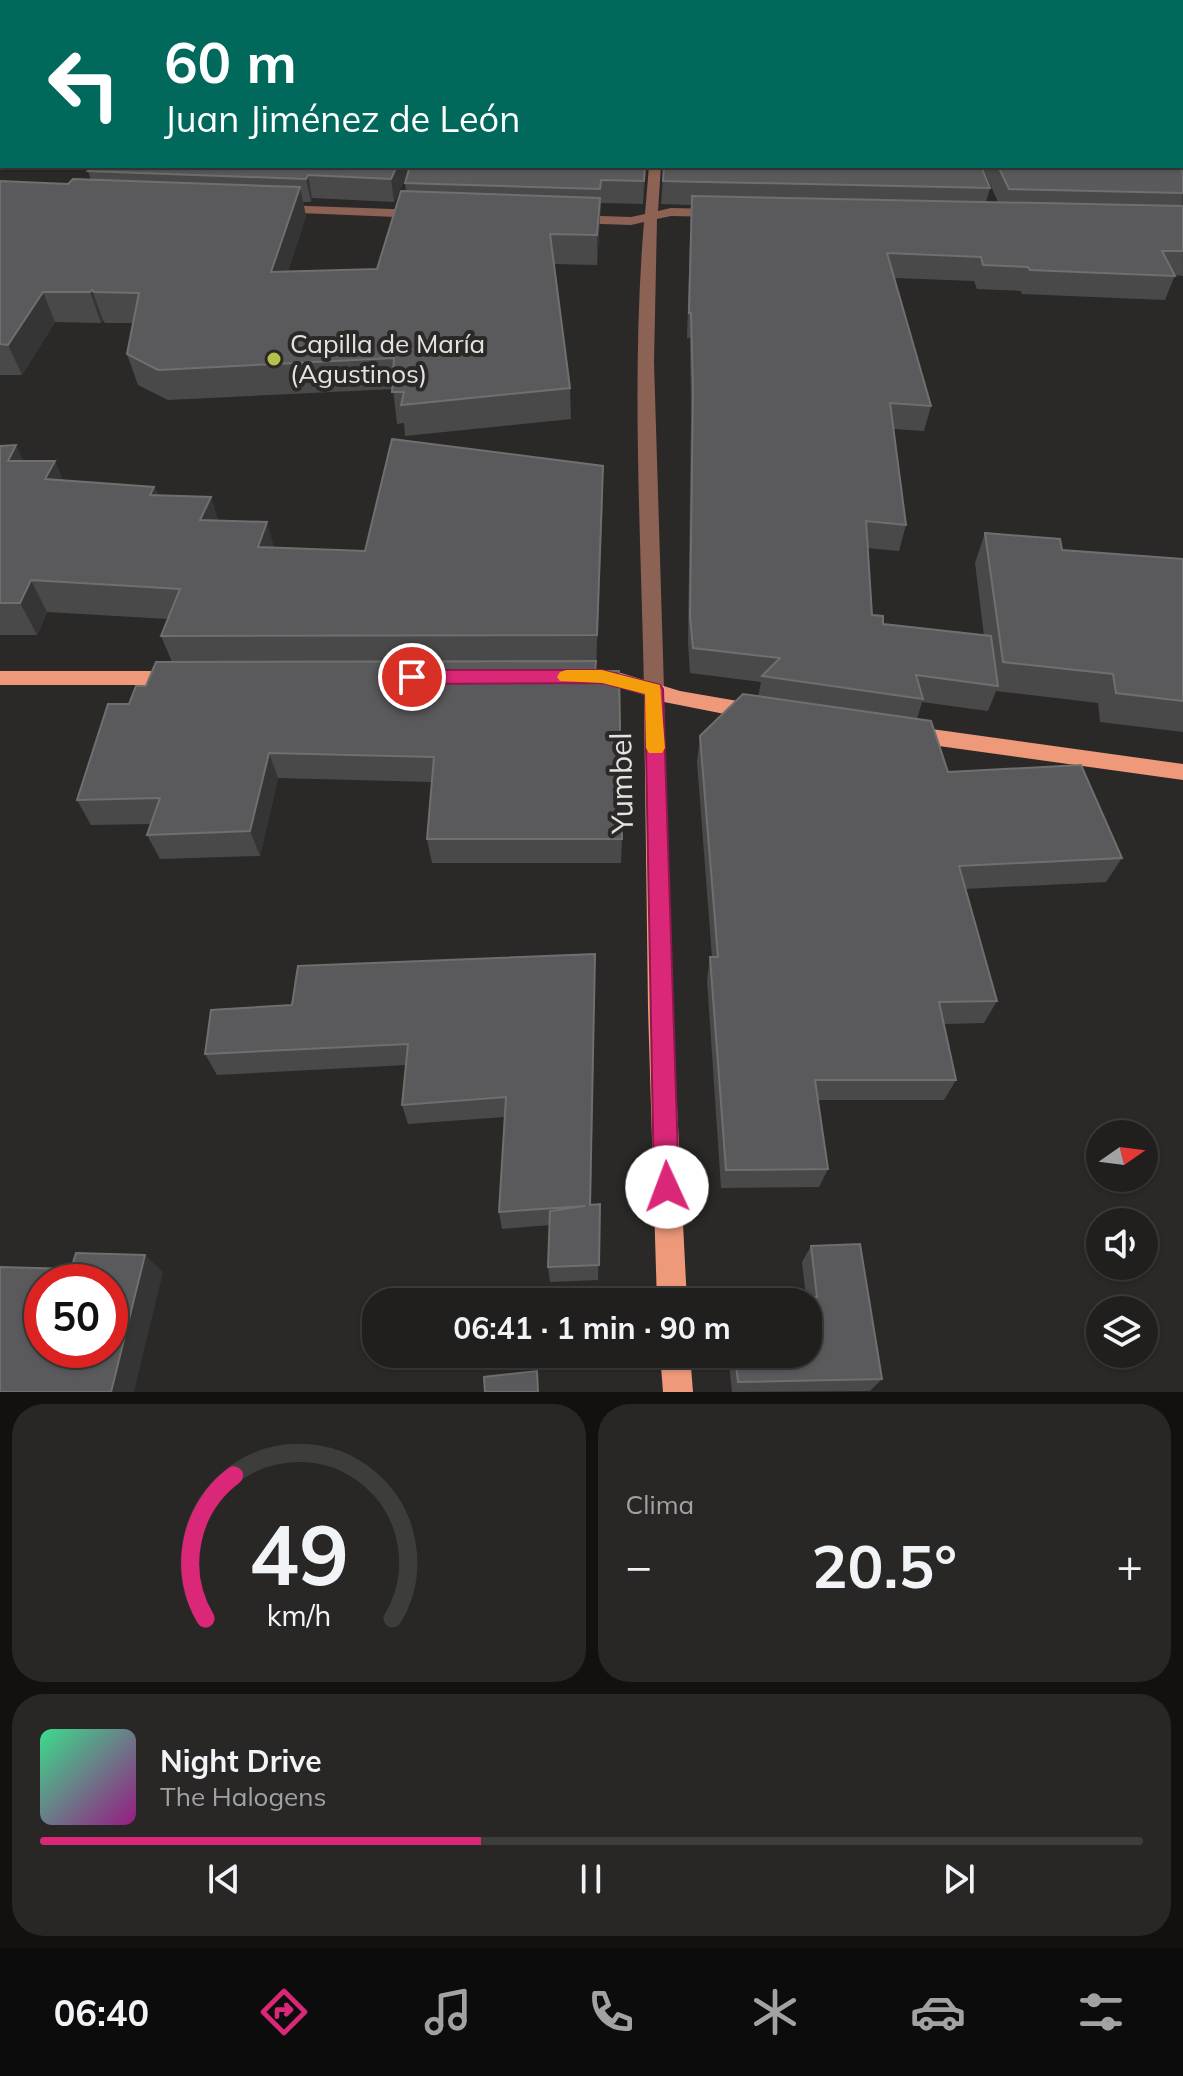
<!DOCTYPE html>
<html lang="es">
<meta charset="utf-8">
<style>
:root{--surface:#201f1d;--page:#282726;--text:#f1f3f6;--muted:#a2a2a4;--line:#3d3d3b;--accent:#db2777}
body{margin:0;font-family:Mulish,sans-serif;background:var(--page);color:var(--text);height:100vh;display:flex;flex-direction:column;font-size:30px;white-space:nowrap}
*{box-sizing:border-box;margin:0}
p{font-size:26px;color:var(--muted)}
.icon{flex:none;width:44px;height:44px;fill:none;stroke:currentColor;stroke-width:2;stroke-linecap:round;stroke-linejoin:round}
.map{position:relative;height:1392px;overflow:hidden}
.panel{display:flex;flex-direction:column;gap:12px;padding:12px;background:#121110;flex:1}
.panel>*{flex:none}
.top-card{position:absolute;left:0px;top:0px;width:1184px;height:168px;box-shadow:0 2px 6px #0004,0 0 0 2px var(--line);background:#00695c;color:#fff;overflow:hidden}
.needle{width:52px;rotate:76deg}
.buttons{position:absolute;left:1086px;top:1120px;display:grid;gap:16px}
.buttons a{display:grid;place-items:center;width:72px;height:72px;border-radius:50%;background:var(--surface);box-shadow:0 2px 6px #0004,0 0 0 2px var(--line);font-size:40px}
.speed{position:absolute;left:24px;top:1264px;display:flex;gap:16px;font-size:40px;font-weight:700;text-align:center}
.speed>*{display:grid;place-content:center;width:104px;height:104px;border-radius:50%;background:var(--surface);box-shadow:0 2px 6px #0004,0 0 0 2px var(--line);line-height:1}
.speed .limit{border:12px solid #d22;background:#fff;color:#111}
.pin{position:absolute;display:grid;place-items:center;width:68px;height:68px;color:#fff;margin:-34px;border:4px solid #fff;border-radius:50%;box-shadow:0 2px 8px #0007}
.me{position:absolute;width:88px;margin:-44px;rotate:358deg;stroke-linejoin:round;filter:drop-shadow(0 0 6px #0008)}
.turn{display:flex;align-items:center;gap:28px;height:168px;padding:0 32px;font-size:36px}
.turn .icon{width:104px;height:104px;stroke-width:2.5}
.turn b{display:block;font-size:56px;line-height:68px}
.big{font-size:60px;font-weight:700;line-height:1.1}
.panel .widget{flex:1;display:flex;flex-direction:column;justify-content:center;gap:12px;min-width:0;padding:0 28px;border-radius:32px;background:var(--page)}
.panel .dial{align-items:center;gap:0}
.dial svg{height:208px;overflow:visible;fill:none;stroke:var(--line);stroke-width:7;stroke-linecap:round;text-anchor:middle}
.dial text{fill:var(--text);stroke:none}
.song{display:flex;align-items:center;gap:24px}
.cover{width:96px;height:96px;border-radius:12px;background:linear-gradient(135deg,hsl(150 70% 55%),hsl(310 70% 35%))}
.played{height:8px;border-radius:4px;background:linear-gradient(90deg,var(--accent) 40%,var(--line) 40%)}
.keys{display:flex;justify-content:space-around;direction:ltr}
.heat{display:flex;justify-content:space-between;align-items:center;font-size:44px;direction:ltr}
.panel .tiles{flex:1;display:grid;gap:12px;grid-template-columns:1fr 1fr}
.widget:last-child{grid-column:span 2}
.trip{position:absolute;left:362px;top:1288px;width:460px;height:80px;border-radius:32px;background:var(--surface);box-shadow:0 2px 6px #0004,0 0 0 2px var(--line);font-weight:700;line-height:80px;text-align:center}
.tab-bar{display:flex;height:128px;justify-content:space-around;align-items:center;background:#0d0c0c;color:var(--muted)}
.tab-bar .icon{width:56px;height:56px}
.tab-bar .on{color:var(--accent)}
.tab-bar b{font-size:36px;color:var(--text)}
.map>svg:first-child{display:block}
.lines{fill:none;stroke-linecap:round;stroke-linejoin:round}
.stream{fill:#267782;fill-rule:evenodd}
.minor{fill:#8b6253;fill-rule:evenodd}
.major{fill:#ed997a;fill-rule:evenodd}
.wall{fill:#4a494a;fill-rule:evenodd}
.shaded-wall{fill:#363535}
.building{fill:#5a595b;stroke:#706f70;stroke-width:2;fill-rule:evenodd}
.route{fill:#db2777;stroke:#8e194d;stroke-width:2}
.slow{fill:#f59e0b}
.poi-dot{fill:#b6c149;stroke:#2b2927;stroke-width:3}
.labels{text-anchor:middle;stroke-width:8;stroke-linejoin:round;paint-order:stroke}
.far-poi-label{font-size:26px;fill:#e4e3e2;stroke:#2b2927;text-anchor:start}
.street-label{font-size:30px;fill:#e4e3e2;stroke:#2b2927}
</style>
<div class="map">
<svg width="1183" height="1392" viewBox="0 0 1183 1392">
<rect width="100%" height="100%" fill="#2b2927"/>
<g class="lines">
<rect class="stream" x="1182" y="29" width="1" height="4"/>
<g class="minor">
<path d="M 644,0 L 655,0 L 657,2 L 646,2 Z"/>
<path d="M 649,166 L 661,166 L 658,211 L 671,208 L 718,209 L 724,213 L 718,217 L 671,216 L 657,219 L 654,362 L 664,689 L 661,694 L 647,694 L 644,689 C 641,534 631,377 644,222 L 631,225 L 572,223 L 566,219 L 572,215 L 631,217 L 645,214 Z"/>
<path d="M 280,205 L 420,210 L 426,214 L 420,218 L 276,212 L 276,206 Z"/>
</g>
<g class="major">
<path d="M 592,670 L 621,673 L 680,691 L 755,704 L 762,707 L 765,712 L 762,717 L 755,720 L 664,702 L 672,1008 L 687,1302 L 657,1302 L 648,1008 L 644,695 L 620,687 L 585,682 L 582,677 L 585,672 Z"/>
<path d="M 0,671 L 176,671 L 183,673 L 186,678 L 183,683 L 176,685 L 0,685 Z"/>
<path d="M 910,726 L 1183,764 L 1183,780 L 910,742 L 903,740 L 900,734 L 903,728 Z"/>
<path d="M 660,1354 L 690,1354 L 693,1392 L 663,1392 Z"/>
</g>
</g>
<g class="wall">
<path d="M 89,0 L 519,0 L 539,2 L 90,2 Z"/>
<path d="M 669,0 L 1011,0 L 1012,2 L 671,2 Z"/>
<path d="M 1182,54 L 1183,276 L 1175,275 L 1165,300 L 1022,294 L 1021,291 L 977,289 L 974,281 L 894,278 L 931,406 L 924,431 L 894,429 L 906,525 L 899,551 L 867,548 L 872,615 L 883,624 L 984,636 L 975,563 L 985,533 L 1062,550 L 1183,559 L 1183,732 L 1100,722 L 1098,703 L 996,691 L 988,711 L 922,702 L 917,719 L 948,772 L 1122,858 L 1106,882 L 965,889 L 997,1001 L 984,1023 L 944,1024 L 956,1080 L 944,1100 L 818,1100 L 828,1169 L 819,1187 L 721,1188 L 707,980 L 710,957 L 712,957 L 697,762 L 700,736 L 758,697 L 761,682 L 690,673 L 688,642 L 691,416 L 690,338 L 687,338 L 691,205 L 661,204 L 664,166 L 990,188 L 986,202 L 998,202 L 982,166 L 1182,166 Z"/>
<path d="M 94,166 L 646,166 L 643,204 L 601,203 L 597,265 L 554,264 L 570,388 L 571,419 L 405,436 L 404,423 L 397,424 L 393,389 L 168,400 L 138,385 L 127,354 L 133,323 L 105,323 L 103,320 L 101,323 L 55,322 L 22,375 L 0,375 L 0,181 L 68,184 L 91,180 L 88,171 ZM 409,170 L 405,183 L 406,191 L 377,269 L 288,271 L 306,216 L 303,202 L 311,202 L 312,198 L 394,202 Z"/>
<path d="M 16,445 L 23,461 L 64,481 L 154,487 L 158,495 L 211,497 L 218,521 L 274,547 L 365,551 L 603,498 L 596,671 L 622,839 L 621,863 L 432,863 L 427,839 L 432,782 L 278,778 L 260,856 L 160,859 L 147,835 L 151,824 L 91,825 L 77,800 L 129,704 L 172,662 L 161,636 L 168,619 L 47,612 L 37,635 L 0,635 L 0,446 Z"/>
<path d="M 595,954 L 591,1205 L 600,1204 L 598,1280 L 550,1282 L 548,1267 L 550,1225 L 502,1229 L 499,1212 L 505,1117 L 408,1124 L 402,1105 L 406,1065 L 217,1075 L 205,1054 L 292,1005 Z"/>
<path d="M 811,1246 L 882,1379 L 870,1391 L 732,1392 L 728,1354 L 808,1354 L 808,1302 L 729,1302 L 730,1299 L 806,1297 L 802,1262 Z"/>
</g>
<g class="shaded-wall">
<path d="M 397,166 L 411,166 L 394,202 L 391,179 Z"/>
<path d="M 645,166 L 646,166 L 643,204 L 644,181 Z"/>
<path d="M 308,175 L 312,198 L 311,202 L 306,179 Z"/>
<path d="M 300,187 L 306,216 L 278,302 L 271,272 Z"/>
<path d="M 600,198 L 599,227 L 597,265 L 597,235 Z"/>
<path d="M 92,290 L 103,320 L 101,323 L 90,292 Z"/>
<path d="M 43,292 L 55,322 L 22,375 L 8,345 Z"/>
<path d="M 16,445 L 31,477 L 8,461 Z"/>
<path d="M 55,461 L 69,493 L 45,479 Z"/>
<path d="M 603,466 L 603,498 L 596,667 L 597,635 Z"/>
<path d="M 154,487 L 166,519 L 150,495 Z"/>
<path d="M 211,497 L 221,529 L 200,520 Z"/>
<path d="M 267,522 L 276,554 L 258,547 Z"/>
<path d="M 31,580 L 47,612 L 37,635 L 20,603 Z"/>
<path d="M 269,753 L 278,778 L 260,856 L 250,831 Z"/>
<path d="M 145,1255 L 163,1272 L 134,1392 L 111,1392 Z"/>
</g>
<g class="building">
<path d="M 107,0 L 519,0 L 539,2 L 127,2 Z"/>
<path d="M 693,0 L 1011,0 L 1012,2 L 695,2 Z"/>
<path d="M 1182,54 L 1183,54 L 1183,143 L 1182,142 Z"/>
<path d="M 94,166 L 397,166 L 391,179 L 308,175 L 306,179 L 88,171 Z"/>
<path d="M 410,166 L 645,166 L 644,181 L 601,180 L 600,189 L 405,183 Z"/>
<path d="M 664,166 L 981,166 L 990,188 L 663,181 Z"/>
<path d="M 998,166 L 1179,166 L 1183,173 L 1183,193 L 1009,189 Z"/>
<path d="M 73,179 L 300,187 L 271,272 L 377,269 L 401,191 L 600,198 L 597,235 L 550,234 L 570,388 L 401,405 L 404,392 L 392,392 L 394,358 L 158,370 L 127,354 L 139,293 L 94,292 L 92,290 L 90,292 L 43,292 L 8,345 L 0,344 L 0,181 L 68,184 Z"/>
<path d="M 692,196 L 1183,206 L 1183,251 L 1162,251 L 1175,276 L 1030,270 L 1028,267 L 983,265 L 981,257 L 887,253 L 931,406 L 890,403 L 906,525 L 866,521 L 872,615 L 883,616 L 883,624 L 991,636 L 998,686 L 916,675 L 923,699 L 762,676 L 780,658 L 693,648 L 690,617 L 693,391 L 691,313 L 689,313 Z"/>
<path d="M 392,439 L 603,466 L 597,635 L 161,636 L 180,589 L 31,580 L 20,603 L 0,603 L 0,446 L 16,445 L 8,461 L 55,461 L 45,479 L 154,487 L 150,495 L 211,497 L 200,520 L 267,522 L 258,547 L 365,551 Z"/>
<path d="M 985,533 L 1060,539 L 1062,550 L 1183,559 L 1183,701 L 1116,693 L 1113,674 L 1003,662 Z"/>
<path d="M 596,661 L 595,671 L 619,671 L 622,839 L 427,839 L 434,757 L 269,753 L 250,831 L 147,835 L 160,798 L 77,800 L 108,704 L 129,704 L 136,686 L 146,686 L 156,662 Z"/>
<path d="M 743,694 L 931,721 L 948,772 L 1081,765 L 1122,858 L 959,866 L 997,1001 L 939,1002 L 956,1080 L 815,1080 L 828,1169 L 726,1170 L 710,957 L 718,957 L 700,736 Z"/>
<path d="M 595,954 L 590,1205 L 600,1204 L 599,1265 L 548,1267 L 550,1211 L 585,1206 L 499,1212 L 506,1097 L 402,1105 L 408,1044 L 205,1054 L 211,1010 L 292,1005 L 298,966 Z"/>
<path d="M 860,1244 L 882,1379 L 738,1382 L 735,1354 L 808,1354 L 808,1302 L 730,1302 L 730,1299 L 817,1297 L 811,1246 Z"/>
<path d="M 76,1253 L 145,1255 L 111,1392 L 0,1392 L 0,1267 L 71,1269 ZM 42,1282 L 110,1282 L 110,1350 L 42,1350 Z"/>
<path d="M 537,1371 L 538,1392 L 485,1392 L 484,1377 Z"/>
</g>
<path class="route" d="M 412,670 L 602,670 L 660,685 L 663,689 L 679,1187 L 676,1196 L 667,1200 L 658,1196 L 654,1187 L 645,694 L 602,683 L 412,684 L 403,677 Z"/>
<path class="slow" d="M 566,670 L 602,670 L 660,685 L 665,748 L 662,753 L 649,753 L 646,748 L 645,694 L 602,683 L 560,681 L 557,677 L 560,672 Z"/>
<circle class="poi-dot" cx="274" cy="359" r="8"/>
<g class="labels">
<g class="far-poi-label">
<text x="290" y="353">Capilla de María<tspan x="290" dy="30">(Agustinos)</tspan></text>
</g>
<g class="street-label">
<text transform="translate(622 783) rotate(-91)" y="10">Yumbel</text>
</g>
</g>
</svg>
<div class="buttons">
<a><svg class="needle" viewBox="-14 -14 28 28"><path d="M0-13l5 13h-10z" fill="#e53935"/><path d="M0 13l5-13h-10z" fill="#a2a2a4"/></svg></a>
<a><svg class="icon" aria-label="sound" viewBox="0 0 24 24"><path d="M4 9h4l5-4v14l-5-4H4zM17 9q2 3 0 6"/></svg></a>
<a><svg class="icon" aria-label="layers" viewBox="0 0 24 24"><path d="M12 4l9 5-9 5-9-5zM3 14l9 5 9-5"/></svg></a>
</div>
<div class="speed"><div class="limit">50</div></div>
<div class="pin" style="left:412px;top:677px;background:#d93025"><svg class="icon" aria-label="arrive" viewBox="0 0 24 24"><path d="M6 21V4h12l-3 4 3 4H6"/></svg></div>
<svg class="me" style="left:667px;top:1187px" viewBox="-20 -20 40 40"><circle r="19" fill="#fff"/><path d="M0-13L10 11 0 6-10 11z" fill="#db2777"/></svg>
<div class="trip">06:41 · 1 min · 90 m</div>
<div class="top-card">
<div class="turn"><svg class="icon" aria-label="left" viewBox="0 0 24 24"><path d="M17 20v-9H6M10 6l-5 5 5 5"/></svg><div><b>60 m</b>Juan Jiménez de León</div></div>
</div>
</div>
<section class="panel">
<div class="tiles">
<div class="widget dial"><svg viewBox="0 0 100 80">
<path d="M14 69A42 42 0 1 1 86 69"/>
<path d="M14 69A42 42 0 0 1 25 14" stroke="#db2777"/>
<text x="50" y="56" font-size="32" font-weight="700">49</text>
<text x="50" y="72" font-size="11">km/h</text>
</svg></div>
<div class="widget"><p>Clima</p>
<div class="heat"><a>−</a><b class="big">20.5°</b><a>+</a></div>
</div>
<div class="widget">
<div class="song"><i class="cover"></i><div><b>Night Drive</b><p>The Halogens</p></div></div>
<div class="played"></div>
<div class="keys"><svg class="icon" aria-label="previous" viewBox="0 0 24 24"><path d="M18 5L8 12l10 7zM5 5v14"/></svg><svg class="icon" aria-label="pause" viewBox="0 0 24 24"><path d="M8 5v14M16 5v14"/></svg><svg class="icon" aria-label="next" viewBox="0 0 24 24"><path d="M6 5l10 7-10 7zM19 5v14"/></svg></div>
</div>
</div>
</section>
<nav class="tab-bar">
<b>06:40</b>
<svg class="icon on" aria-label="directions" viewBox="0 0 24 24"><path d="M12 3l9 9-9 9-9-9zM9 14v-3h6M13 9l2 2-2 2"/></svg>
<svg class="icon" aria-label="music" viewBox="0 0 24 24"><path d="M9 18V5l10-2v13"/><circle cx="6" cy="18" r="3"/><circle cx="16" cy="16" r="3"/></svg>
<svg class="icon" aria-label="phone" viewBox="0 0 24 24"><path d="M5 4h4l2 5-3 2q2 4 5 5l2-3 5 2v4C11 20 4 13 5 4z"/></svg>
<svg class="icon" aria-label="climate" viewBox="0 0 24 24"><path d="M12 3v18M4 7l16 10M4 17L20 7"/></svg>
<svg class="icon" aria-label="car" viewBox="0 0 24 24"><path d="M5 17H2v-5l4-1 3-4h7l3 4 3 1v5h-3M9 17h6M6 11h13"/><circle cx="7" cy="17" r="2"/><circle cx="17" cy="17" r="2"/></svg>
<svg class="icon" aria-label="filters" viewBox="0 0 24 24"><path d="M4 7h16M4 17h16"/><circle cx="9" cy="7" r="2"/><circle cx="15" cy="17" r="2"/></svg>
</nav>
